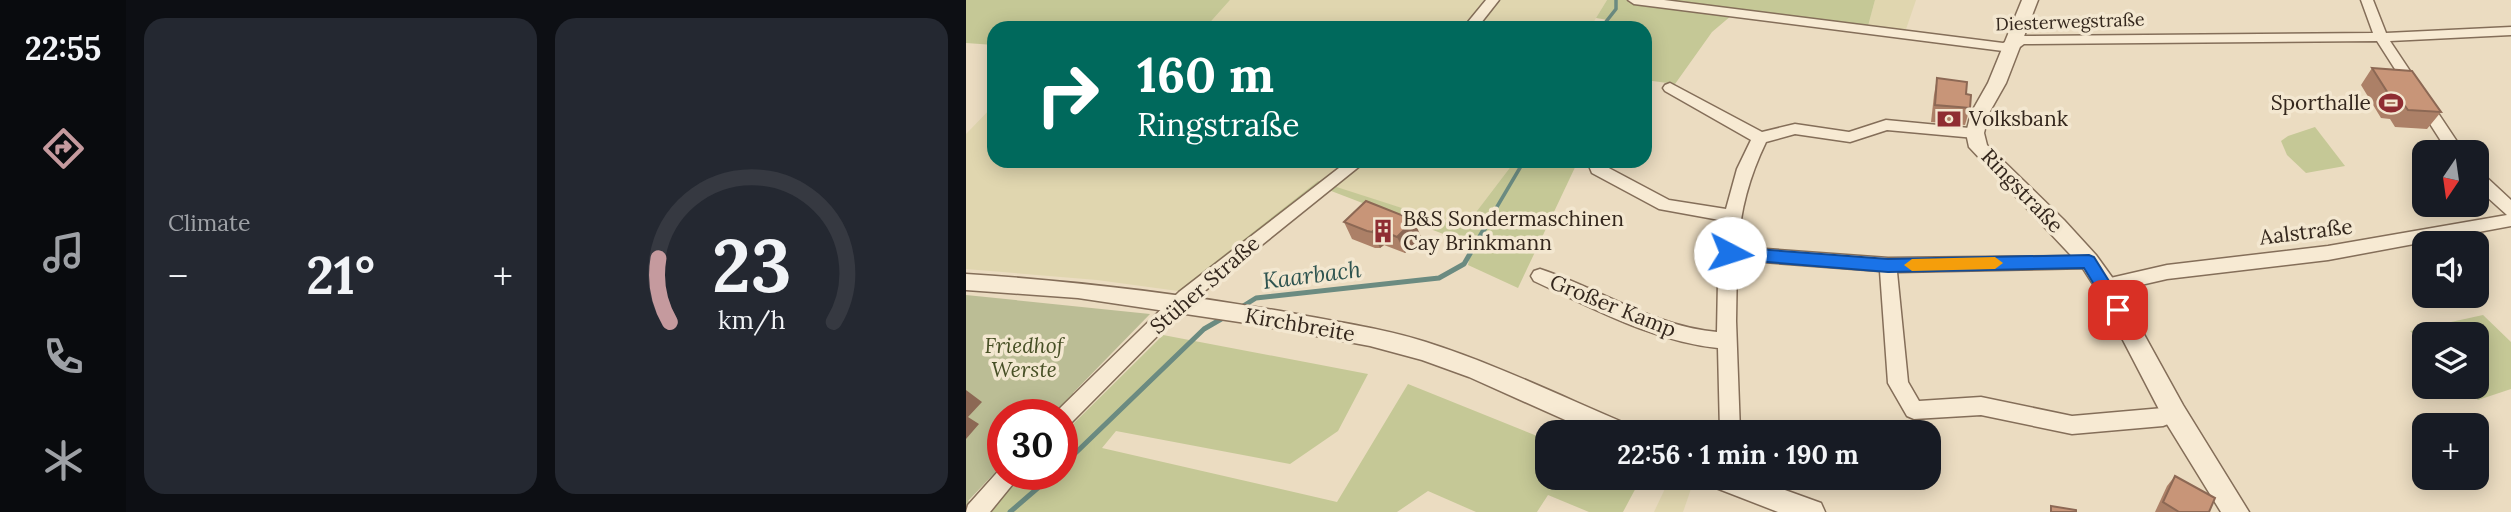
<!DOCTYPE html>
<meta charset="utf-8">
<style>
:root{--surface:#171b24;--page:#242831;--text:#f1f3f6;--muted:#9ea1a6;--line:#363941;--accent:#c59a9e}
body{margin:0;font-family:Lora,serif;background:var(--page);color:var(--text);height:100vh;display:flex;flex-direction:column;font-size:26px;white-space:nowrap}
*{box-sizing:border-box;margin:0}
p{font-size:23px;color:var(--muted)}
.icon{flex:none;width:38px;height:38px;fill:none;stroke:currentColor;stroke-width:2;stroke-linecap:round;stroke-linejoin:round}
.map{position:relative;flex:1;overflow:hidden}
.sheet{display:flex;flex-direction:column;gap:18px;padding:18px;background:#0d0f14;width:840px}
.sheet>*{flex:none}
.top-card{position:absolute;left:21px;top:21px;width:665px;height:147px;border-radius:21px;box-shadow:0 4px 18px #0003;background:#00695c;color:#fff;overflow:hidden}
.needle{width:46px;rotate:193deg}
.tools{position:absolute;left:1446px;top:140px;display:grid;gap:14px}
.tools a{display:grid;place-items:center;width:77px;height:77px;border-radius:14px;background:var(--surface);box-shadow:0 4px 18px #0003;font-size:35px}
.speed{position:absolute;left:21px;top:399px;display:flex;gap:14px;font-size:35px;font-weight:700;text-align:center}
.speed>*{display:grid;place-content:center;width:91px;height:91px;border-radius:50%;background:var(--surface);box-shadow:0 4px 18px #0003;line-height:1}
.speed .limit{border:10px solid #d22;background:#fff;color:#111}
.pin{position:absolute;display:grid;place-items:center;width:60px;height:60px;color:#fff;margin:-30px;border-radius:14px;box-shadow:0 4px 10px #0006}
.me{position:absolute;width:77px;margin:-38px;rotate:95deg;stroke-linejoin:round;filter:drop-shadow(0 0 5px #0008)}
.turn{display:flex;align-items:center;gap:24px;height:147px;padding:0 35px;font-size:32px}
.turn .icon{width:91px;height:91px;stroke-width:2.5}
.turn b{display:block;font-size:49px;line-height:60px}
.big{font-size:52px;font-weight:800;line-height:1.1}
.sheet .tile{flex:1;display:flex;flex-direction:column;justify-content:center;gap:10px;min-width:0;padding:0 24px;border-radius:21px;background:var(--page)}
.sheet .dial{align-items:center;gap:0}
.dial svg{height:182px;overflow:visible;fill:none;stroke:var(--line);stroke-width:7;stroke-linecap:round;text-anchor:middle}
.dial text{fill:var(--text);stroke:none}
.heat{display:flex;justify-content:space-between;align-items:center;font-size:38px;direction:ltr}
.sheet .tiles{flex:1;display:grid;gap:18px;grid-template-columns:repeat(2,1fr)}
.trip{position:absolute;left:569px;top:420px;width:406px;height:70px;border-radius:21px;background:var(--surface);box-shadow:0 4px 18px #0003;font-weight:800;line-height:70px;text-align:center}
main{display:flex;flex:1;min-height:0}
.tabs{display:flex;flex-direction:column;width:126px;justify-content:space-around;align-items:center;background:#090b0e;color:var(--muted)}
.tabs .icon{width:49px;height:49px}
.tabs .on{color:var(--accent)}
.tabs b{font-size:32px;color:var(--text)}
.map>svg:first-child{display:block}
.farmland{fill:#e0d6af}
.green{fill:#c5c896}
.cemetery{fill:#bbbd95}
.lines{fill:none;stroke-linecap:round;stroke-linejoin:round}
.stream-far1{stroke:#6b8b81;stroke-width:3.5}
.stream{stroke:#6b8b81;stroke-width:5}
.minor-casing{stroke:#846e59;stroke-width:3}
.tertiary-casing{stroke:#846e59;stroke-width:3}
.minor{fill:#f7ead3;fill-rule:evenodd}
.tertiary{fill:#f7ead3;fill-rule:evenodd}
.wall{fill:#ac8067}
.shaded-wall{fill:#8c6854}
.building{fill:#c89578;stroke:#8c6854;stroke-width:2}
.route{fill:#1a73e8;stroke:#114b97;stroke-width:2}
.slow{fill:#f59e0b}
.labels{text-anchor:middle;stroke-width:7;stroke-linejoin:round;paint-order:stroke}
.far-street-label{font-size:18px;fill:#34271d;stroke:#f3e7d0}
.poi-label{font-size:21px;fill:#34271d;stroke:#f3e7d0;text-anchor:start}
.street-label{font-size:21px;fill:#34271d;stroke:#f3e7d0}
.park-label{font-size:21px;font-style:italic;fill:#474f25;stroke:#f3e7d0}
.water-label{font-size:23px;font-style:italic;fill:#2d534f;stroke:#f3e7d0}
</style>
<main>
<nav class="tabs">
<b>22:55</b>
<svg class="icon on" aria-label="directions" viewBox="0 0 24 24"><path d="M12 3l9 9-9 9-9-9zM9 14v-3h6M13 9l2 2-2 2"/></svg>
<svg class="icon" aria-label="music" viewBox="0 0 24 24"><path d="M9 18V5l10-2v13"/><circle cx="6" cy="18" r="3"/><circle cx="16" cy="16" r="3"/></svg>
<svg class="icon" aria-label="phone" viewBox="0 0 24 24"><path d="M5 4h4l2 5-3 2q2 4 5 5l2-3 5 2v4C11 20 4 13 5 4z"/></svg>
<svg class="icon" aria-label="climate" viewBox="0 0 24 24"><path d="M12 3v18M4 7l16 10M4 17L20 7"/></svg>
</nav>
<section class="sheet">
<div class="tiles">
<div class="tile"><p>Climate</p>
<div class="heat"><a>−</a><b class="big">21°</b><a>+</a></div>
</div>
<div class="tile dial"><svg viewBox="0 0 100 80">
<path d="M14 69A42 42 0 1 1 86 69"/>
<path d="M14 69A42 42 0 0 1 9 41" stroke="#c59a9e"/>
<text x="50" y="56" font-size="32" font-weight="700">23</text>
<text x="50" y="72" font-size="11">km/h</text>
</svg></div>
</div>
</section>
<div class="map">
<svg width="1545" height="512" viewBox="0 0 1545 512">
<rect width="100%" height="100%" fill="#ebdcc1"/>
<g class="farmland">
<path d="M 264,0 L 641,0 L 624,28 L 239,28 Z"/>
<path d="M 909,0 L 950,0 L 939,32 L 902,26 Z"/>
<path d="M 28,105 L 28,161 L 549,161 L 498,228 L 352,182 L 212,291 L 131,280 L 0,269 L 0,134 Z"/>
<path d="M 704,478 L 715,478 L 727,483 L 717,512 L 688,512 Z"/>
</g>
<g class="green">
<path d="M 0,0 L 264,0 L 239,28 L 28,28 L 28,45 L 0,43 Z"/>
<path d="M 641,0 L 677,0 L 766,15 L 746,32 L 709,84 L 679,80 L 679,28 L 638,28 L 642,20 L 630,18 Z"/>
<path d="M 697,0 L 909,0 L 902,26 Z"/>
<path d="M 1349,127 L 1379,166 L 1340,173 L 1321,155 L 1315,141 L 1322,136 Z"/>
<path d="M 549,161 L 612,161 L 552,288 L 502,265 L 506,245 L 360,189 L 227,294 L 212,291 L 352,181 L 498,228 Z"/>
<path d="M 1517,315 L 1545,342 L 1545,389 L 1512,400 L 1499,387 L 1510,387 L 1510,334 L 1458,334 L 1458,344 L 1444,331 Z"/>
<path d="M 197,335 L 402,374 L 372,431 L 324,464 L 150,431 L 136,448 L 371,502 L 442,384 L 581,440 L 581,478 L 664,478 L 673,482 L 657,512 L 623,512 L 582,495 L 571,512 L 510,512 L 462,491 L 431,512 L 21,512 L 57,474 L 96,474 L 96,435 Z"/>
</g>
<path class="cemetery" d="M 0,295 L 184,314 L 107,393 L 113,397 L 94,415 L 37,415 L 37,464 L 2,501 L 5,502 L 0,510 Z"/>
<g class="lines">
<g class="stream-far1">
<path d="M 635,28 L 650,9 L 650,0"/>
<path d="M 522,222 L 558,161"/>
</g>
<g class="stream">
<path d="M 274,308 L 290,298 L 473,278 L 498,264 L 523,221"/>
<path d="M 96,466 L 238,329 L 257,318"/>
<path d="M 44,512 L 88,474"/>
</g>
<g class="minor-casing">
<g id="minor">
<path d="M 520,0 L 533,0 L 511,28 L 497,28 Z"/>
<path d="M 662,0 L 698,0 L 1037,43 L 1055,36 L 1407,33 L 1395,0 L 1407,0 L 1420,33 L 1545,27 L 1545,35 L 1424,41 L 1498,152 L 1482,152 L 1411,41 L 1058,44 L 1051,49 L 1037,51 L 668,4 Z"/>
<path d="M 704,83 L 796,132 L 829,124 L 883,132 L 920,120 L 1014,129 L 1017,133 L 1014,137 L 1009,138 L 921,130 L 884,142 L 829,134 L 800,142 C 784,175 774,210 772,247 L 922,258 L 1129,256 L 1132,261 L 1129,266 L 1123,268 L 931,272 L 942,382 L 953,401 L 1015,397 L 1106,416 L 1197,408 L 1208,404 L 1215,407 L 1218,413 L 1215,419 L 1197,426 L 1106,434 L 1015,415 L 948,419 L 941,416 L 922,383 L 914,271 L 771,260 L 770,321 L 774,432 L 754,432 L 752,348 C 686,341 627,308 568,281 L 565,276 L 568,271 L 574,269 C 635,289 686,326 751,332 L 752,281 L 759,221 L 693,209 L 626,173 L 621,161 L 637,161 L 639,166 L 703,200 L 760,209 L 771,169 L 785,140 L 699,91 L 697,88 L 699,85 Z"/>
<path d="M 382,161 L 400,161 L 225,302 L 103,425 L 96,428 L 96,415 L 88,415 L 89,413 L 213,292 Z"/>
<path d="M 1510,172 L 1516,173 L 1545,200 L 1545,226 L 1362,260 L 1201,279 L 1140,293 L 1134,291 L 1131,286 L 1134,281 L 1140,279 L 1201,265 L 1362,246 L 1541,215 L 1510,187 Z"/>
<path d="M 36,467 L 37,474 L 55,474 L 24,512 L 0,512 L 2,505 Z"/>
</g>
</g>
<g class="tertiary-casing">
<g id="tertiary">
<path d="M 1056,0 L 1072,0 L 1040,83 L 1023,113 L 1018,133 L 1021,145 L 1098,220 L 1130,255 L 1148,280 L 1217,405 L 1283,512 L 1255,512 L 1199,421 L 1132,292 L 1116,267 L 1003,147 L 1000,133 L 1005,113 L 1022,83 Z"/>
<path d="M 0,274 C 109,281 218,294 325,313 C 370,322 416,328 460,342 C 529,364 595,396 661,424 L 664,432 L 626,432 L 503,377 L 456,360 L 404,346 L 280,323 L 112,298 L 0,290 Z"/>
<path d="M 741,478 L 786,478 L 855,503 L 859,512 L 812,512 L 745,486 Z"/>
</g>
</g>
<use href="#minor" class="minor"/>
<use href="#tertiary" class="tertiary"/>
</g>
<g class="wall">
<path d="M 1406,68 L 1475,112 L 1461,129 L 1429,127 L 1424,119 L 1415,118 L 1395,85 Z"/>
<path d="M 971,78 L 1000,94 L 1004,108 L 999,125 L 965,122 L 968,95 Z"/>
<path d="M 378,222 L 455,237 L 439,253 L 418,245 L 414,248 L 409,248 L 386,239 Z"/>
<path d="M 1209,476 L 1243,512 L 1189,512 L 1201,486 Z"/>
</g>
<g class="shaded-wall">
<path d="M 448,220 L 455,237 L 439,253 L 431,237 Z"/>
<path d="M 410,228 L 418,245 L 414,248 L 406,232 Z"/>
<path d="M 0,390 L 16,402 L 2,417 L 13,424 L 0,439 Z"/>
</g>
<g class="building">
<path d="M 1406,68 L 1446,71 L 1475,112 L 1442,110 L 1436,102 L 1427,101 Z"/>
<path d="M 971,78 L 1001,82 L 1000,94 L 1005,95 L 1004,108 L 969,105 Z"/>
<path d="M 400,201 L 448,220 L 431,237 L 410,228 L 406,232 L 401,231 L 378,222 Z"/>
<path d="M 1209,476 L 1249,498 L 1243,512 L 1213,512 L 1197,502 Z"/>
<path d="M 1085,506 L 1110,510 L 1110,512 L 1085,512 Z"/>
</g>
<path class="route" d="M 764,247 L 922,259 L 1123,255 L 1128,257 L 1161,310 L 1158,314 L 1146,314 L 1118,268 L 922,272 L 764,259 L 756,253 Z"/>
<path class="slow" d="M 1029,257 L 1037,263 L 1029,269 L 946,271 L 938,265 L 946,259 Z"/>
<defs>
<g id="stadium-bare" transform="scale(1.89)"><path d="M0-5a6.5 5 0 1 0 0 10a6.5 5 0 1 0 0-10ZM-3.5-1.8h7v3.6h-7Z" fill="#8f2d32" stroke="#f3e7d0" stroke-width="2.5" paint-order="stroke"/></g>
<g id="bank-bare" transform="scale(1.89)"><path d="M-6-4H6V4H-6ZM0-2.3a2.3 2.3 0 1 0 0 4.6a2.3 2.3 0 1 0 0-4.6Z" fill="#8f2d32" stroke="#f3e7d0" stroke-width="2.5" paint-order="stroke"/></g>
<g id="building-bare" transform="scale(1.89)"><path d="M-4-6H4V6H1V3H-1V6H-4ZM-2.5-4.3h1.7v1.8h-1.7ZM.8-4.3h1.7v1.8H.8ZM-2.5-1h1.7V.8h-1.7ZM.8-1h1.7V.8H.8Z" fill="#8f2d32" stroke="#f3e7d0" stroke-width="2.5" paint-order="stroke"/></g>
</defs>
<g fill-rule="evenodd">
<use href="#stadium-bare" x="1425" y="103"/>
<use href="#bank-bare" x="983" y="119"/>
<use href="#building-bare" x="417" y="231"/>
</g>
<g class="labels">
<g class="far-street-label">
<text transform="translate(1104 22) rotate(-2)" y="6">Diesterwegstraße</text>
</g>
<g class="poi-label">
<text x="1405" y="110" text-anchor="end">Sporthalle</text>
<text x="1003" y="126">Volksbank</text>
<text x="437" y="226">B&amp;S Sondermaschinen<tspan x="437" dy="24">Cay Brinkmann</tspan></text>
</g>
<g class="street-label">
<text transform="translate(1056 191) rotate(46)" y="7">Ringstraße</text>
<text transform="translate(1340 232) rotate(-7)" y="7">Aalstraße</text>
<text transform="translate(239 285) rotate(-41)" y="7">Stüher Straße</text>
<text transform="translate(647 306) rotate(22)" y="7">Großer Kamp</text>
<text transform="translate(334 325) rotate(10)" y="7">Kirchbreite</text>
</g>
<g class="park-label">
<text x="58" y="353">Friedhof<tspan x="58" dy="24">Werste</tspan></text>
</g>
<g class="water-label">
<text transform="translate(346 275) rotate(-7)" y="8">Kaarbach</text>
</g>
</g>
</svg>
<div class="tools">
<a><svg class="needle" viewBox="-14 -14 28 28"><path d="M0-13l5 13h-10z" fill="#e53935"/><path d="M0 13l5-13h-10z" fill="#9ea1a6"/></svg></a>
<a><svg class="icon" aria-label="sound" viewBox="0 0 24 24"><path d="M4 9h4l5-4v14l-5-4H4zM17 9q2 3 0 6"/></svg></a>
<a><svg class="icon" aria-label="layers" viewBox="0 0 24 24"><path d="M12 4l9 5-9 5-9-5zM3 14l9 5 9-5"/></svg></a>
<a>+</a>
</div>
<div class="speed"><div class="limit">30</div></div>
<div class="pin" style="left:1152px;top:310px;background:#d93025"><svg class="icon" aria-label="arrive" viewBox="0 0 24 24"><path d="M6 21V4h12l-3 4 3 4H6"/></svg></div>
<svg class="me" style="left:764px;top:253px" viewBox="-20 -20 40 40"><circle r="19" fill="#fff"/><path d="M0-13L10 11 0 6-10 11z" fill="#1a73e8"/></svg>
<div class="trip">22:56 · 1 min · 190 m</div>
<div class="top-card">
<div class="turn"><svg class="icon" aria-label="right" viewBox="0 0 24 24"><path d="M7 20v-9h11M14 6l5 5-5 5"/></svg><div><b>160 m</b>Ringstraße</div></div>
</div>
</div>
</main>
